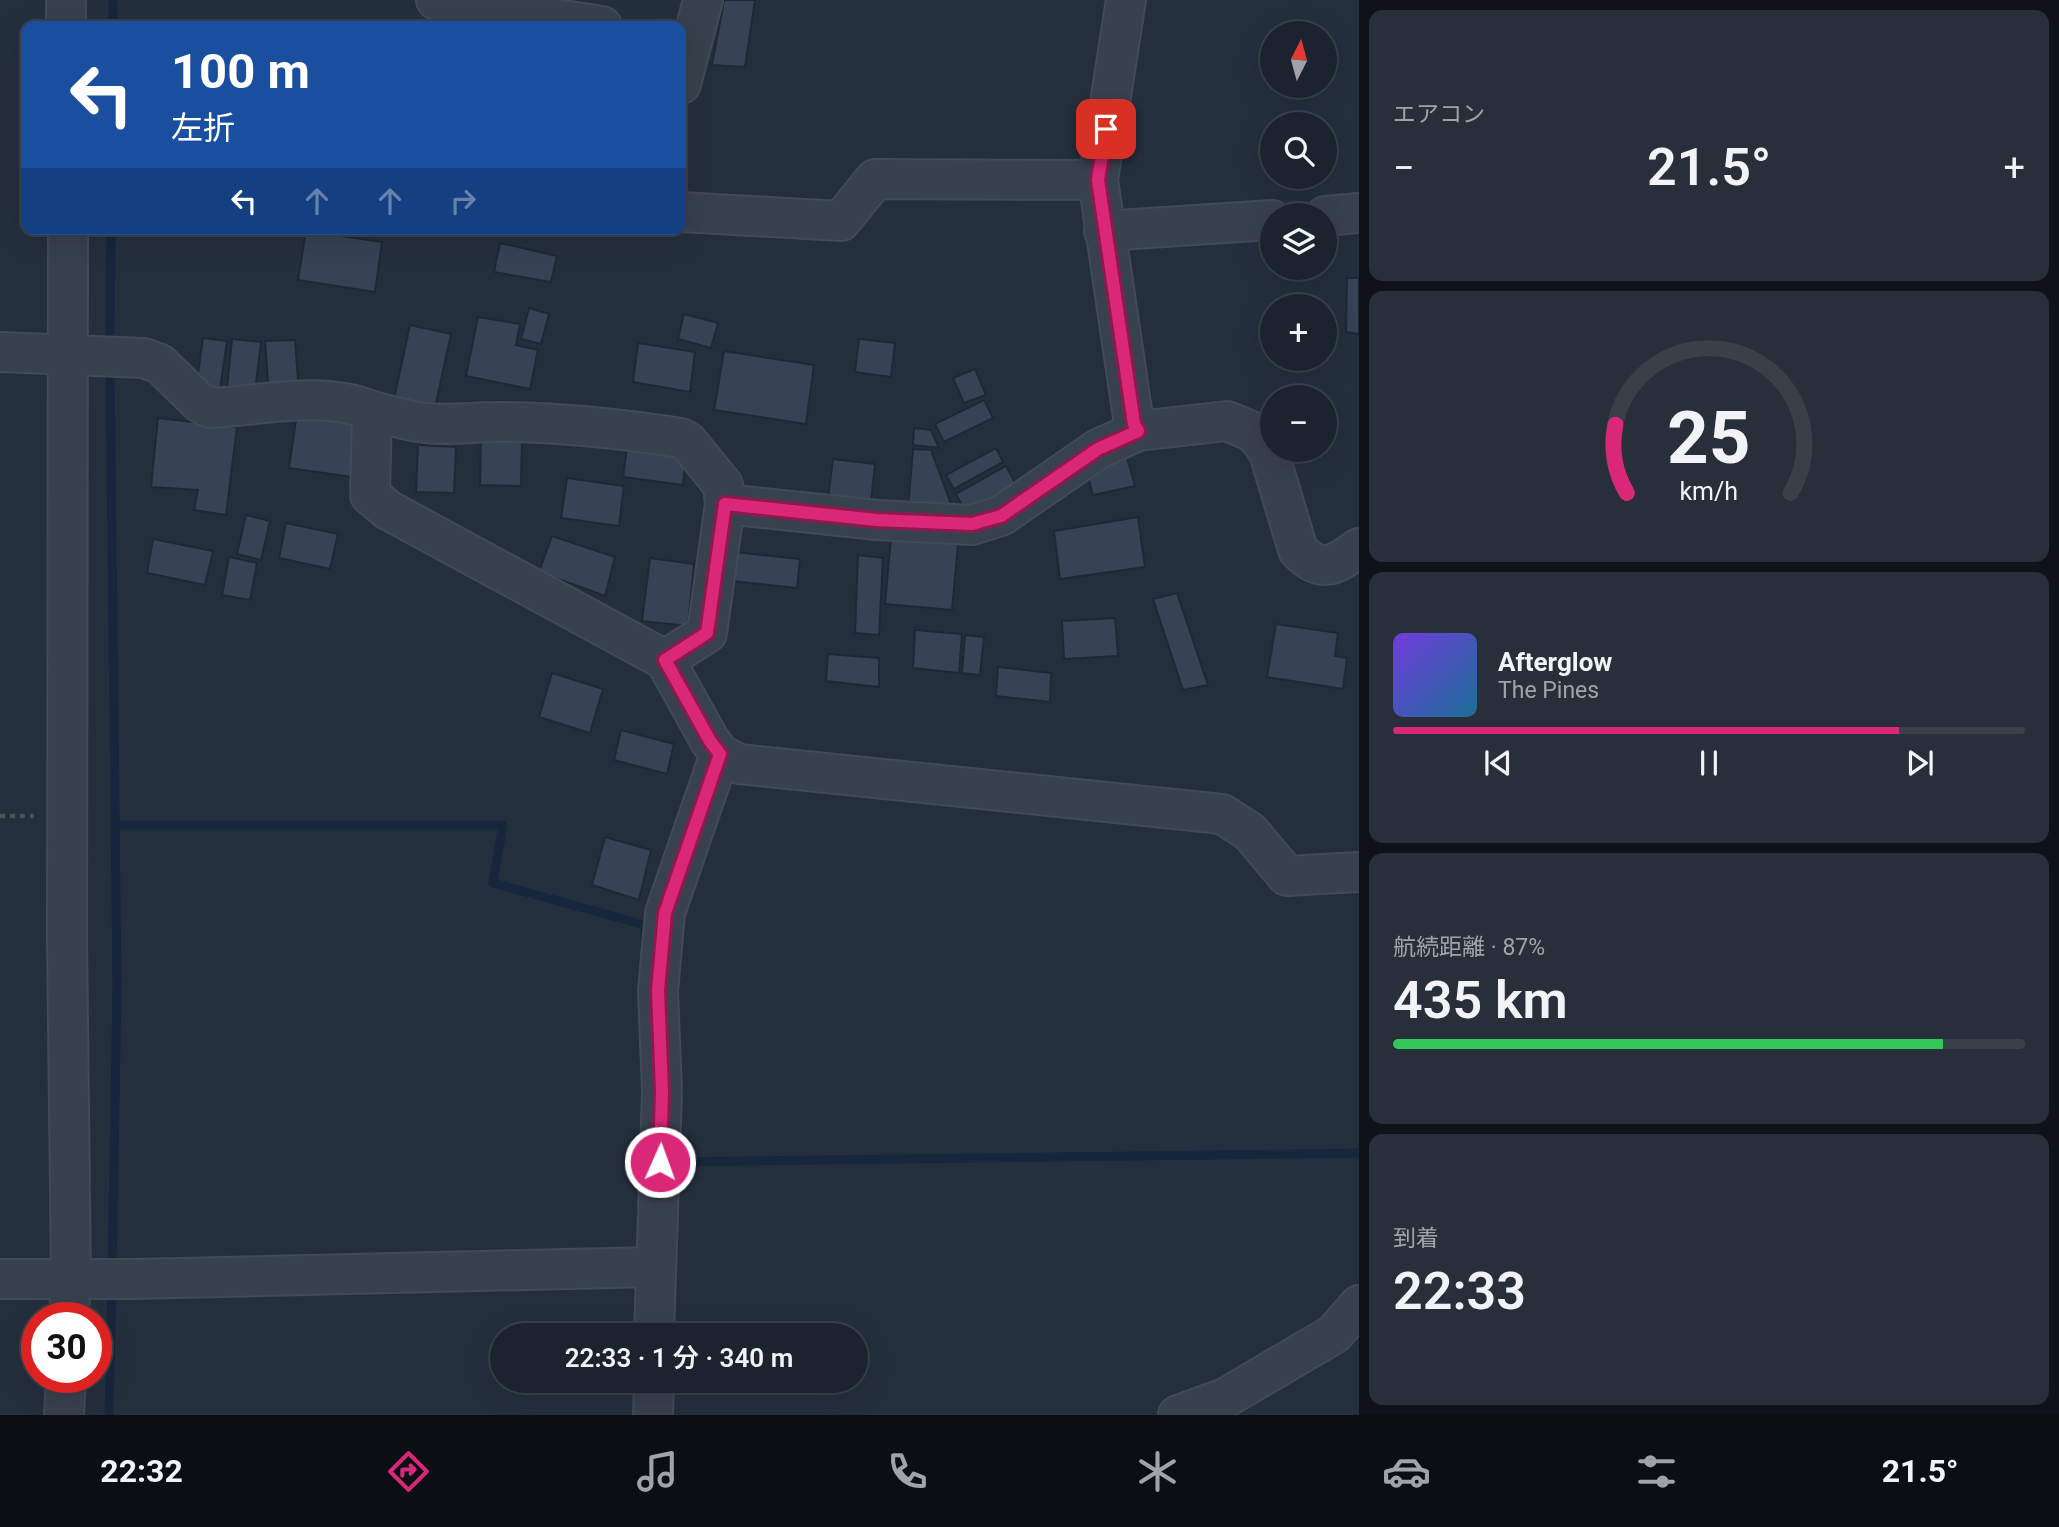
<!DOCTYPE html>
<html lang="ja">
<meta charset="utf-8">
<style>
:root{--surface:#1b232e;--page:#282f3a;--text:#f1f3f6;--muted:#a0a4aa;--line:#39404a;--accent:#db2777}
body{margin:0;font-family:Roboto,"Noto Sans JP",sans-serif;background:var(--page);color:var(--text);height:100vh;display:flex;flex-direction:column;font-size:26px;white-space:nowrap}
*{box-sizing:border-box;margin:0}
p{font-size:23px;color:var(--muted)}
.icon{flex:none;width:38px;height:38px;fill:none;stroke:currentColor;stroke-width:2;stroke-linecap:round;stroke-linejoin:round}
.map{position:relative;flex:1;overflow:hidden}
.details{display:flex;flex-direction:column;gap:10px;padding:10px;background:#0f1319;width:700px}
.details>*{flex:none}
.guide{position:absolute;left:21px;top:21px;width:665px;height:214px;border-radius:14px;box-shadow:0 7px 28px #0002,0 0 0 2px var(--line);background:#1a4fa0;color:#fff;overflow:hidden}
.needle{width:46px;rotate:6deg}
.buttons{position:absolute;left:1260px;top:21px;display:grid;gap:14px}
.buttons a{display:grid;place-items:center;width:77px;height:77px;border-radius:50%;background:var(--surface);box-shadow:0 7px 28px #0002,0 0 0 2px var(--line);font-size:35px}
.speed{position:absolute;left:21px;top:1302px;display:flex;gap:14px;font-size:35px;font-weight:700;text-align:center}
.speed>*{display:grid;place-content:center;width:91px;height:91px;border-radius:50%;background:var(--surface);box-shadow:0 7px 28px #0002,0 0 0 2px var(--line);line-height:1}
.speed .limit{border:10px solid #d22;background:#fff;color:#111}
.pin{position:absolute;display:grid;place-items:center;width:60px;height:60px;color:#fff;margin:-30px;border-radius:14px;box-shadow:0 4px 10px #0006}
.me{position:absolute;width:77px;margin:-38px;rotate:2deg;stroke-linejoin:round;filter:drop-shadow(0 0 5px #0008)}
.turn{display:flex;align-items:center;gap:24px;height:147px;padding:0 35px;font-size:32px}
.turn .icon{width:91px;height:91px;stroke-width:2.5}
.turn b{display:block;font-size:49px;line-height:60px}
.lanes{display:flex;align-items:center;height:66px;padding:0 35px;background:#0003;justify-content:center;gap:35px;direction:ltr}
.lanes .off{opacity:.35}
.big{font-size:52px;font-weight:600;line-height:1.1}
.details .card{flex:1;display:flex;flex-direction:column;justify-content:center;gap:10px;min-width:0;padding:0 24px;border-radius:14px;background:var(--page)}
.details .dial{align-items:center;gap:0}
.dial svg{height:182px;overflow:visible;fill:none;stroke:var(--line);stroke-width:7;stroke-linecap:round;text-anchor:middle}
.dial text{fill:var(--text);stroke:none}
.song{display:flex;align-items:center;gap:21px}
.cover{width:84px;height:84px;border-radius:10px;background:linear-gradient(135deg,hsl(260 70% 55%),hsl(200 70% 35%))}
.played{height:7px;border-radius:4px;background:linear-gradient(90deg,var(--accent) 80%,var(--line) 80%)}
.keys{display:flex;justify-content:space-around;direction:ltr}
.heat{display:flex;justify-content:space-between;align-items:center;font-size:38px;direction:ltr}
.charge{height:10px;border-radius:5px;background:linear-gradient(90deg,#34c759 87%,var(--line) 0)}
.trip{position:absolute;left:490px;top:1323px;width:378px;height:70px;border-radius:35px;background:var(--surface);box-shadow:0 7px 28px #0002,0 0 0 2px var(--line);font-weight:600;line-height:70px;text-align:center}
.tab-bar{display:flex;height:112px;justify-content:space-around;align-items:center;background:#0b0e12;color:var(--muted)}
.tab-bar .icon{width:49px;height:49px}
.tab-bar .active{color:var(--accent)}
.tab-bar b{font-size:32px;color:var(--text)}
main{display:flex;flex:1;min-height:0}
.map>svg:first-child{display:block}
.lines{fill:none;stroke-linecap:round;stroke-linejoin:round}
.stream{stroke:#17263c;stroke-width:9}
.building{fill:#364354;stroke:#1f2835;stroke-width:2}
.minor-casing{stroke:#414a57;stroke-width:42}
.path{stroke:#3f5557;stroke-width:4.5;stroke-dasharray:5 5;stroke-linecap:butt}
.minor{stroke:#38414e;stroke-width:38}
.route-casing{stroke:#8e194d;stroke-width:18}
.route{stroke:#db2777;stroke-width:12}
</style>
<main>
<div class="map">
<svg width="1359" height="1415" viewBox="0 0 1359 1415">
<rect width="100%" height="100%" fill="#242f3e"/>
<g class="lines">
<g class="stream">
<path d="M 113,26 L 113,0"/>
<path d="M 110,346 L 111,229"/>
<path d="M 110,364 L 117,988 L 112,1270"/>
<path d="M 115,825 L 503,825 L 493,883 L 645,925 L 645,935"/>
<path d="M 667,1162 L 1359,1153"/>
<path d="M 109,1415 L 112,1288"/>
</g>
</g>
<g class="building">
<path d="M 724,0 L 755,0 L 745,67 L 712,65 Z"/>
<path d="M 306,231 L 382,242 L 375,292 L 298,280 Z"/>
<path d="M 500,243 L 557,256 L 551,282 L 494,272 Z"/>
<path d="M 1347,278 L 1359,278 L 1359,334 L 1346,332 Z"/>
<path d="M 529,308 L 549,314 L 541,344 L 521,339 Z"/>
<path d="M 684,314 L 718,323 L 711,348 L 678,339 Z"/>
<path d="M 478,317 L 520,324 L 516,345 L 538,350 L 530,389 L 466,376 Z"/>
<path d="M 410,325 L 451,334 L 433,417 L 392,408 Z"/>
<path d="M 203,338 L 227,341 L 220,390 L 196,387 Z"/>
<path d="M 232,339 L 261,342 L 255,392 L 227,388 Z"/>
<path d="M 859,339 L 895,343 L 891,377 L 855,372 Z"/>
<path d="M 295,340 L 299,393 L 269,395 L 265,341 Z"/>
<path d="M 638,343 L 695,352 L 690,392 L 633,382 Z"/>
<path d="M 724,351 L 814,365 L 806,424 L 714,410 Z"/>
<path d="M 975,369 L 986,395 L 964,403 L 953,378 Z"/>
<path d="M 984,400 L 993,418 L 944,442 L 935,424 Z"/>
<path d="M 297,413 L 360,422 L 352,477 L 289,468 Z"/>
<path d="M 158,418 L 237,427 L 226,515 L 194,510 L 198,490 L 151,487 Z"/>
<path d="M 914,428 L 931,430 L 939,448 L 913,445 Z"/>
<path d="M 481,437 L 522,437 L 521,486 L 480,485 Z"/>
<path d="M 628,439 L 687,448 L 683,485 L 623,477 Z"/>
<path d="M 418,445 L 456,447 L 454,493 L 416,492 Z"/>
<path d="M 996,448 L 1003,462 L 954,489 L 946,475 Z"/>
<path d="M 913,449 L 931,450 L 954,512 L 908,509 Z"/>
<path d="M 1126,454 L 1135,486 L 1093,495 L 1085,465 Z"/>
<path d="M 833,459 L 875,464 L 870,512 L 827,507 Z"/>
<path d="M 1006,466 L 1022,495 L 971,522 L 956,494 Z"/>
<path d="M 567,478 L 624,486 L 619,526 L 561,518 Z"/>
<path d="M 246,515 L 270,521 L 261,560 L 237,554 Z"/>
<path d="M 1138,517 L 1145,567 L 1060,579 L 1054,531 Z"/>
<path d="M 286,523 L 338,534 L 330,569 L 279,558 Z"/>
<path d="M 892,527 L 959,533 L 952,610 L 885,604 Z"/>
<path d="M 552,536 L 615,557 L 605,596 L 539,572 Z"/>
<path d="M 153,539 L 213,551 L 205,585 L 147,573 Z"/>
<path d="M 725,551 L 800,559 L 797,588 L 722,580 Z"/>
<path d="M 858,555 L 883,558 L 879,635 L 855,633 Z"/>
<path d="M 229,557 L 257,563 L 250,600 L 222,595 Z"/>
<path d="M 650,558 L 694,564 L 688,626 L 642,621 Z"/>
<path d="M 1177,593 L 1208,685 L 1183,690 L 1153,599 Z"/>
<path d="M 1115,618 L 1118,656 L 1064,659 L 1062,621 Z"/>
<path d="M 1276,624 L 1338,633 L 1335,656 L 1347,658 L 1343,689 L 1267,677 Z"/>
<path d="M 915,630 L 962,634 L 959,673 L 913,668 Z"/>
<path d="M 965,635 L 984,637 L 980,675 L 962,673 Z"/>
<path d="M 828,654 L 879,658 L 879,687 L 826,681 Z"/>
<path d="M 998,667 L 1051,673 L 1050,702 L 996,696 Z"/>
<path d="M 552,673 L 603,689 L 590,733 L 539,717 Z"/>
<path d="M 621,730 L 674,744 L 667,774 L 614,760 Z"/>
<path d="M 605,837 L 651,850 L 639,900 L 592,885 Z"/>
</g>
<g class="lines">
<g class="minor-casing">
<g id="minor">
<path d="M 66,0 L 66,26"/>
<path d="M 436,0 L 602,26"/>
<path d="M 1126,0 L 1098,180 L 1134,424 L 1138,431"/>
<path d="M 681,84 L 703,0"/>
<path d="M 681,212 L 841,221 L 875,179 L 1098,180"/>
<path d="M 1325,216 L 1359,213"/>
<path d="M 68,229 L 67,939 L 71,1278 L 69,1318"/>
<path d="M 1104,231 L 1272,220"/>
<path d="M 0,352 L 144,358 L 160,364 L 199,402 L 209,408 C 261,406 322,390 372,411 L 370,495 L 388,510 L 665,660 L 710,741 L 720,754 L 739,764 L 1222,814 L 1250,832 L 1287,876 L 1359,872"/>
<path d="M 372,411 C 387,414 403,420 419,422 C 448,427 476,421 505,422 C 564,423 623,429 681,438 L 688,442 L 723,485 L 725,504 L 707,633 L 665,660"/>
<path d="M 725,504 L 877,520 L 972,525 L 1001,516 L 1098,449 L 1138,431 L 1227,421 L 1251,431 L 1262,442 L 1269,453 L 1298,550 C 1322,575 1335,565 1359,548"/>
<path d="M 0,1279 L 133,1279 L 655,1267"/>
<path d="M 654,1335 L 662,1091 L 658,991 L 665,913 L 720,754"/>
<path d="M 64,1415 L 66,1377"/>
<path d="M 653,1415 L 654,1381"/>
<path d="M 1178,1415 L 1225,1398 L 1334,1334 L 1359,1305"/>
</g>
</g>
<path class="path" d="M 0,816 L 34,816"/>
<use href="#minor" class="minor"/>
</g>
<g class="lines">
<g class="route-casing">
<path id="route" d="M 660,1162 L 662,1091 L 658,991 L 665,913 L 720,754 L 710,741 L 665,660 L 707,633 L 725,504 L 877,520 L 972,524 L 1001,516 L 1098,449 L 1138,431 L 1134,424 L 1098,180 L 1106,129"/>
</g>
<use href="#route" class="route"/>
</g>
</svg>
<div class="buttons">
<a><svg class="needle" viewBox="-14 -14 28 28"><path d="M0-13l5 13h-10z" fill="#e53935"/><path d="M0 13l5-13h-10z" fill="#a0a4aa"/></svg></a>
<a><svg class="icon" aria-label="search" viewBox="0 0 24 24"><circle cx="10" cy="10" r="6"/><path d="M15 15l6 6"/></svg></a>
<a><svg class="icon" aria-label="layers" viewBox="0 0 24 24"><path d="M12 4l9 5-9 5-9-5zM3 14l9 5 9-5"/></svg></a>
<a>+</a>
<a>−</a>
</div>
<div class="speed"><div class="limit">30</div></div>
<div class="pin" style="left:1106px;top:129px;background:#d93025"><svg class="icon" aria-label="arrive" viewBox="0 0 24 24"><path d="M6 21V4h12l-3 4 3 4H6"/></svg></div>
<svg class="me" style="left:660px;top:1162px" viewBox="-20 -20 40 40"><circle r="17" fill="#db2777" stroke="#fff" stroke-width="3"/><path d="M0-11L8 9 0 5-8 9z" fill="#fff"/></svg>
<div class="trip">22:33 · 1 分 · 340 m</div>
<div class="guide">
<div class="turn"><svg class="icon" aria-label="left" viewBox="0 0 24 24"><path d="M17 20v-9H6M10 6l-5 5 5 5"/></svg><div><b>100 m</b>左折</div></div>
<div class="lanes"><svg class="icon" aria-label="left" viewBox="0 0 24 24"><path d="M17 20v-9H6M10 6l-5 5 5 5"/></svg><svg class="icon off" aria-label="ahead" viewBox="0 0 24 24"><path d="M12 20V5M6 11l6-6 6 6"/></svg><svg class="icon off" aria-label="ahead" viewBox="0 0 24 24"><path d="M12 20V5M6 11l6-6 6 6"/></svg><svg class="icon off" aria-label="right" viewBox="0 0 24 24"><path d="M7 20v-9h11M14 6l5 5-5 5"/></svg></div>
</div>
</div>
<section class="details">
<div class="card"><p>エアコン</p>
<div class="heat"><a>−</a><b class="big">21.5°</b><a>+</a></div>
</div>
<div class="card dial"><svg viewBox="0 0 100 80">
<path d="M14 69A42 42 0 1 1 86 69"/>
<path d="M14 69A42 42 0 0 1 9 39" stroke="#db2777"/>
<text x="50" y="56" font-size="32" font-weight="700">25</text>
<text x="50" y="72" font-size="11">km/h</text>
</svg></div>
<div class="card">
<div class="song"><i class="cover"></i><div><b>Afterglow</b><p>The Pines</p></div></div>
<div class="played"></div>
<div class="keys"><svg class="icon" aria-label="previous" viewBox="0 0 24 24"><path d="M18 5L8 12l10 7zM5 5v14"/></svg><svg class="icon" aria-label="pause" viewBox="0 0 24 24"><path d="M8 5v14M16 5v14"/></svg><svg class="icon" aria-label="next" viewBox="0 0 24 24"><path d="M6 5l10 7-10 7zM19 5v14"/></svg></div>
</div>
<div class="card"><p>航続距離 · 87%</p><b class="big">435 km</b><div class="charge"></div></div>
<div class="card"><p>到着</p><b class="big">22:33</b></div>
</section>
</main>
<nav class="tab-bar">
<b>22:32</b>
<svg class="icon active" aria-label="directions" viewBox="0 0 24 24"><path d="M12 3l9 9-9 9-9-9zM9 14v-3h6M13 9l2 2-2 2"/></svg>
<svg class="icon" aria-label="music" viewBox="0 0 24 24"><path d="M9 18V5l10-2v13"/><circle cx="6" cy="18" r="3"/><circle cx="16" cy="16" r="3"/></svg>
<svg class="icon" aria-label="phone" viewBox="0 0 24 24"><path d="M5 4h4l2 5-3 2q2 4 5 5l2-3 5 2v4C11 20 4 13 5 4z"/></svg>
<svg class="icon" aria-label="climate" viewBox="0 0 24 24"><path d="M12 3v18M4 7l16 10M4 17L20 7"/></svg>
<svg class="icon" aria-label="car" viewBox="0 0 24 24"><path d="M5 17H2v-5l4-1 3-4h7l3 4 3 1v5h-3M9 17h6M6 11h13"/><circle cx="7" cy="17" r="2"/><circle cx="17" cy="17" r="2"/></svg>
<svg class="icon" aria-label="filters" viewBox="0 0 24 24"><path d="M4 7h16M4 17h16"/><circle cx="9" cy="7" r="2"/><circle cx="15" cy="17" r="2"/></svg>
<b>21.5°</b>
</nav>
